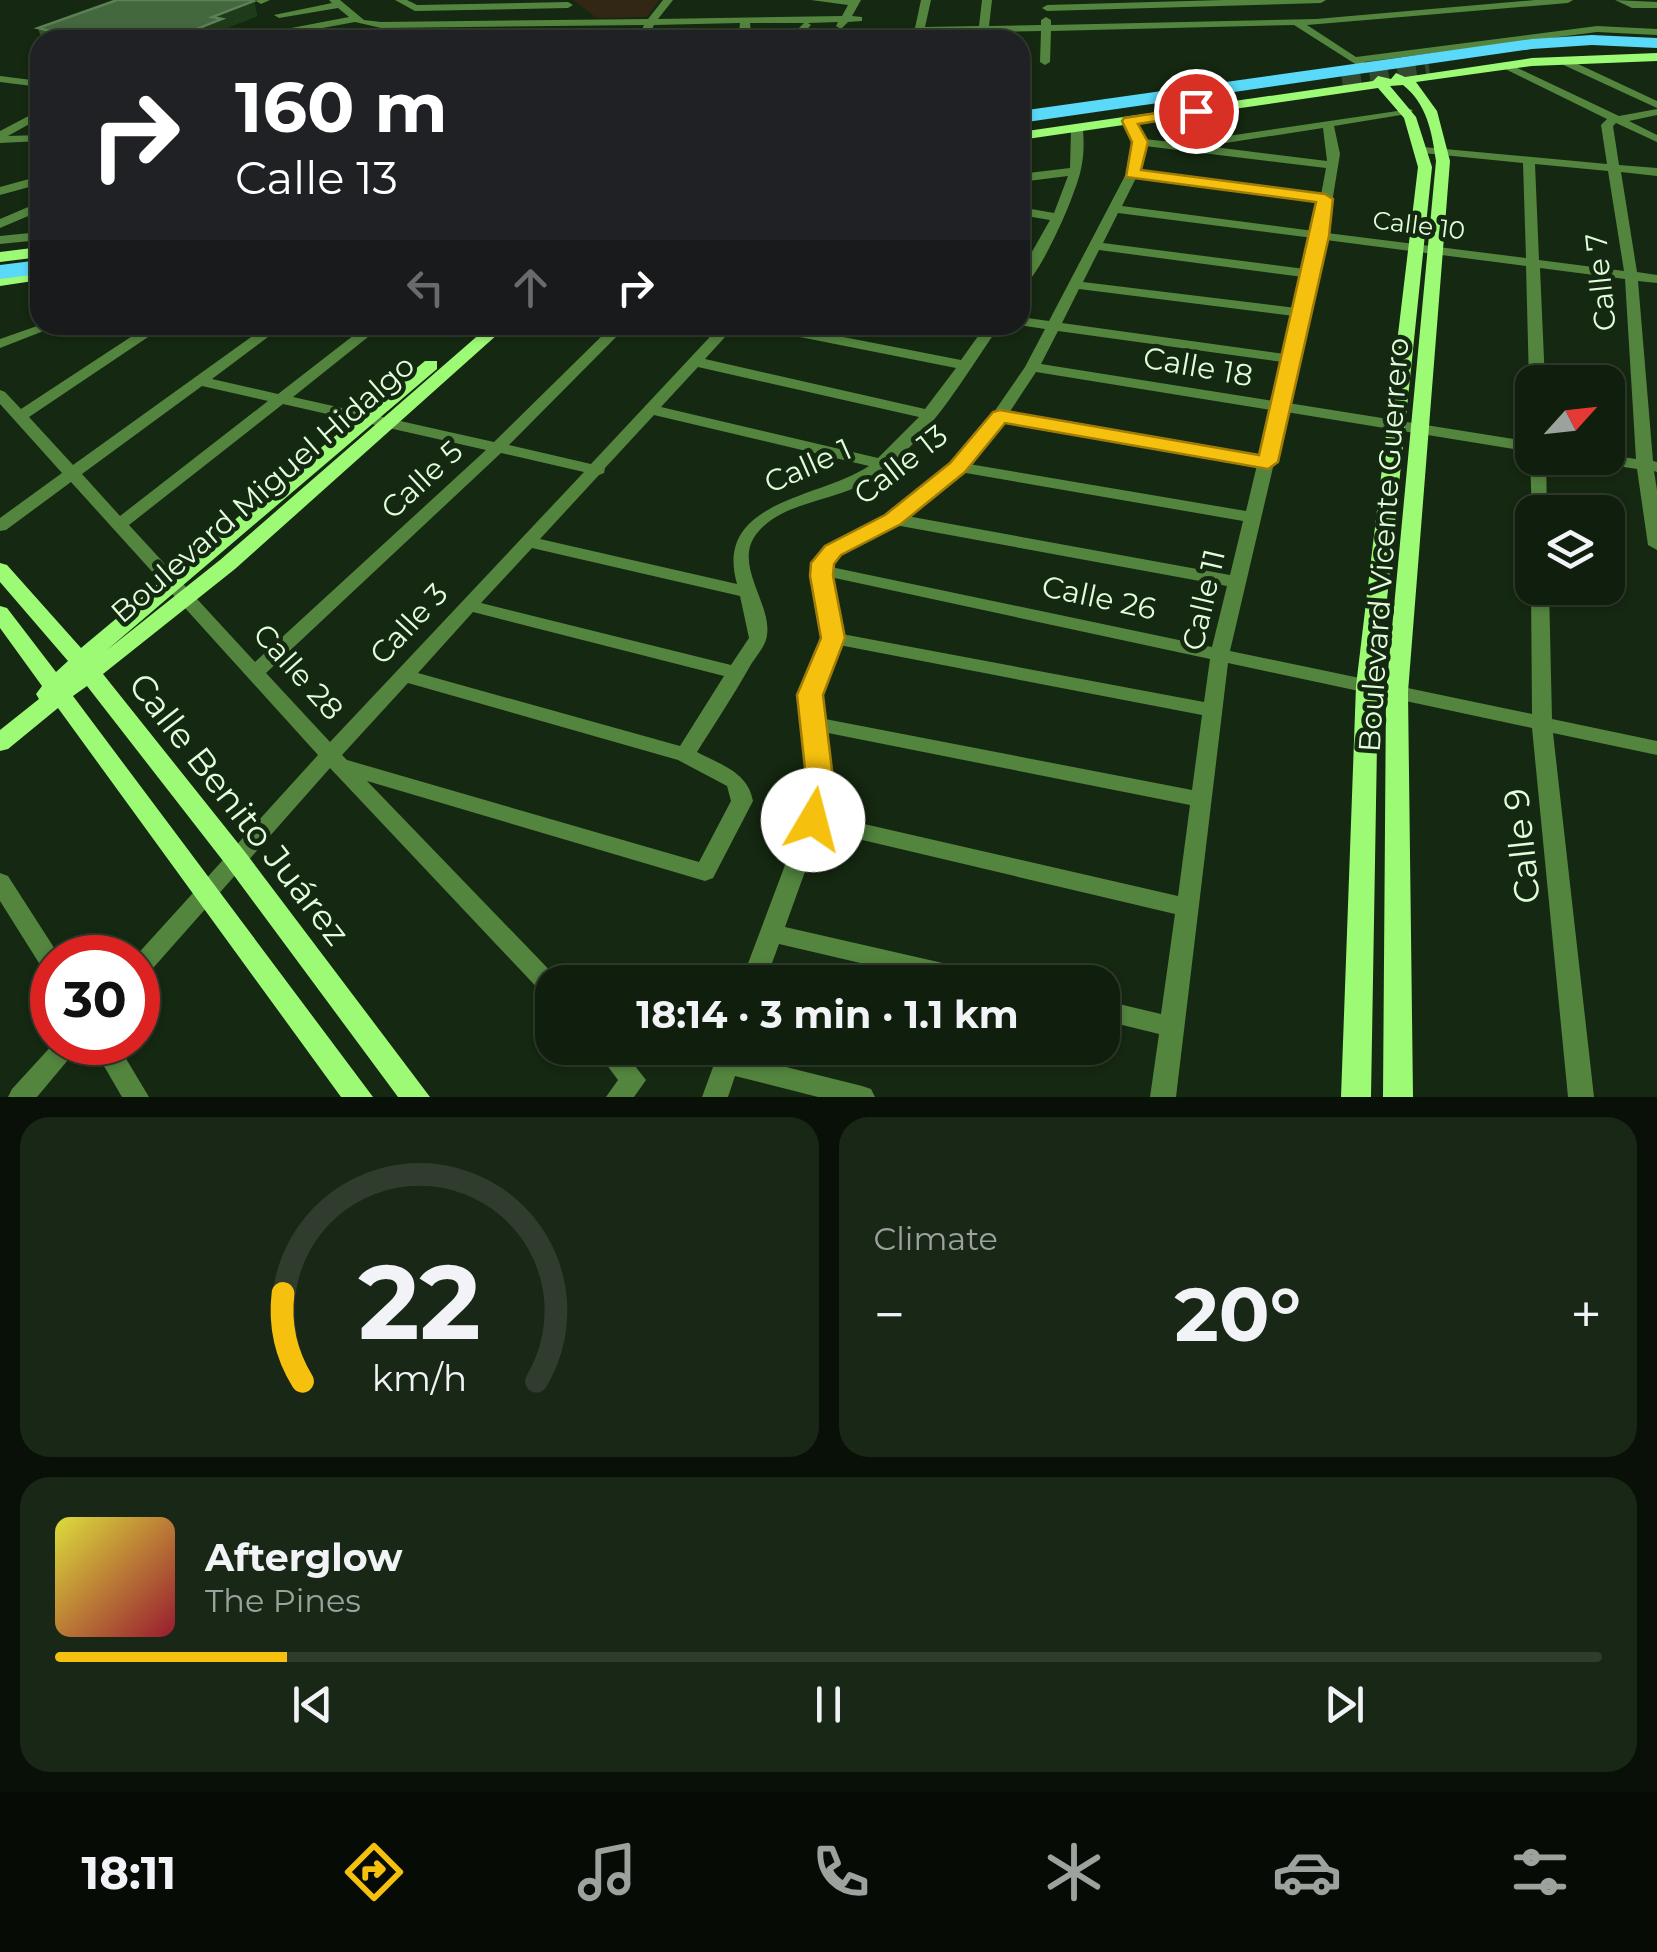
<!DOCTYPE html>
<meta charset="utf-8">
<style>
:root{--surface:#101e0d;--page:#192716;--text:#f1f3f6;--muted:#9ca29d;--line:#303c2e;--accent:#f6c10e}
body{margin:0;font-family:Montserrat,sans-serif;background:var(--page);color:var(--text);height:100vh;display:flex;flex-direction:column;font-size:38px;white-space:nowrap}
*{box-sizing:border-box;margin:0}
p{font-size:32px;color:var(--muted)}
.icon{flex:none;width:55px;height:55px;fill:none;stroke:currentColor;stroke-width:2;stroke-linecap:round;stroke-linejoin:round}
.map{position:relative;height:1097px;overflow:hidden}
.side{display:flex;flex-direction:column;gap:20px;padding:20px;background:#091007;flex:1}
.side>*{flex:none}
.hud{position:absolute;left:30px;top:30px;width:1000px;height:305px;border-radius:30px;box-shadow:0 2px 8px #0004,0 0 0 2px var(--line);background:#202124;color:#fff;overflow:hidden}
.needle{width:65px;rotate:63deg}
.controls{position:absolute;left:1515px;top:365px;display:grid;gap:20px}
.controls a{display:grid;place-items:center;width:110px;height:110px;border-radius:20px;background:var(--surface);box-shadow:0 2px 8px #0004,0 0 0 2px var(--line);font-size:50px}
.speed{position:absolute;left:30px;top:935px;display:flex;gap:20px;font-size:50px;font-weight:700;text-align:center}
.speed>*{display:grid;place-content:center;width:130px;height:130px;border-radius:50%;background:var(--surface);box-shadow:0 2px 8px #0004,0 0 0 2px var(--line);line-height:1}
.speed .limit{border:15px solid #d22;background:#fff;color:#111}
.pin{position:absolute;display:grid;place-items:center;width:85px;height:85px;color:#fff;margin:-42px;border:5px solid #fff;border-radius:50%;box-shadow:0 2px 10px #0007}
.me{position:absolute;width:110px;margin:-55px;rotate:8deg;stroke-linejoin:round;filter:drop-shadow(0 0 8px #0008)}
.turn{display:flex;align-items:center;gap:35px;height:210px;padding:0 40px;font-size:45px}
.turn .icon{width:130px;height:130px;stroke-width:2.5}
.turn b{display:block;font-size:70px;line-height:85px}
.lanes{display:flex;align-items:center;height:95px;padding:0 40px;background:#0003;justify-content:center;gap:50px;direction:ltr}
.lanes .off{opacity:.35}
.big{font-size:75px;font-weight:700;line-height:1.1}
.side .widget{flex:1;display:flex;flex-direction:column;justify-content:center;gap:15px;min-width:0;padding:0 35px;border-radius:30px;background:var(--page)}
.side .dial{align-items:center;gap:0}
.dial svg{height:260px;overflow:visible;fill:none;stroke:var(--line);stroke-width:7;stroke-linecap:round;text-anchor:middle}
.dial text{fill:var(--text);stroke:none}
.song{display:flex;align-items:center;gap:30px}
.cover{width:120px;height:120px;border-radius:15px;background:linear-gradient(135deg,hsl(60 70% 55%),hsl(350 70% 35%))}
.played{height:10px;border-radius:5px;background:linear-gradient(90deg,var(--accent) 15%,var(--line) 15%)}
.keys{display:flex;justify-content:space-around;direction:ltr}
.heat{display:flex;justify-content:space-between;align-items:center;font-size:55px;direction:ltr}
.side .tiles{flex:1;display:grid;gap:20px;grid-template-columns:1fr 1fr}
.widget:last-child{grid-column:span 2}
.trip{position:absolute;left:535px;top:965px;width:585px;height:100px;border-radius:30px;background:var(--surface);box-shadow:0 2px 8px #0004,0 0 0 2px var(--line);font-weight:700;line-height:100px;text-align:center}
.dock{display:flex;height:160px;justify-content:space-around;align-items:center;background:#060c05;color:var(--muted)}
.dock .icon{width:70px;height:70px}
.dock .current{color:var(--accent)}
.dock b{font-size:45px;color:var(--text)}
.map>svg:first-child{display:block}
.green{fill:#322714}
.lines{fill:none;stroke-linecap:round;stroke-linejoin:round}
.highway-tunnel{stroke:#34482f;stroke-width:19;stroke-dasharray:19 9;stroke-linecap:butt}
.street{fill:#53853e;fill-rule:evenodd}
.secondary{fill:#9dfa75;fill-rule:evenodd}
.highway{fill:#5ad9f9;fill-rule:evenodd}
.wall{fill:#30552b}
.shaded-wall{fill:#1d3b19}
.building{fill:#43673e;stroke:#5c7f56;stroke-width:2.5}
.route{fill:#f6c10e;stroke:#a07d09;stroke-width:2.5}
.labels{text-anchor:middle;stroke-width:9;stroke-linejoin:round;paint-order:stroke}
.far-street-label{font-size:25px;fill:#e1feda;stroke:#152811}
.street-label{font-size:30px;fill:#e1feda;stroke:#152811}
.near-street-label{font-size:35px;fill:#e1feda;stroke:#152811}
</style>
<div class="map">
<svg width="1657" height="1097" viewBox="0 0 1657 1097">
<rect width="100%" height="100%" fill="#152811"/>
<path class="green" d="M 573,0 L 659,0 L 647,17 L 597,18 Z"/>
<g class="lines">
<path class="highway-tunnel" d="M 1342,80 L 1429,67"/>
<g class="street">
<path d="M 270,0 L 261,4 L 256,1 L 257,0 Z"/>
<path d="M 329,0 L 340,0 L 364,20 L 381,22 L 648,19 L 663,0 L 673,0 L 658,19 L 842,16 L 848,5 L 811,0 L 861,0 L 852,16 L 862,17 L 862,21 L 848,22 L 841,29 L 836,26 L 838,22 L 808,23 L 811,25 L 800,37 L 852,29 L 915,28 L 921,0 L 931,0 L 925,27 L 979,26 L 982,0 L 992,0 L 989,26 L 1041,25 L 1041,20 L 1046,17 L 1051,20 L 1051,25 L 1316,19 L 1535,0 L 1573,0 L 1568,3 L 1307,25 L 1356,57 L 1597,26 L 1657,29 L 1657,35 L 1597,32 L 1364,62 L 1365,64 L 1360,67 L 1294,25 L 1051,31 L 1050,62 L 1045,65 L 1040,62 L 1041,31 L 988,32 L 986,40 L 978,40 L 978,32 L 923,33 L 922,40 L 912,40 L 913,34 L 793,40 L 798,37 L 744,38 L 739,32 L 740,23 L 654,25 L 647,40 L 637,40 L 644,25 L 381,28 L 355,22 L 290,34 L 286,33 L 286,29 L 349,17 L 338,8 L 279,18 L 274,15 L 332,3 ZM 750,23 L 804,23 L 796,31 L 751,33 Z"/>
<path d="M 395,0 L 407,0 L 417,5 L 568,2 L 573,5 L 568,8 L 415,11 Z"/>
<path d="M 1223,0 L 1326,0 L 1321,3 L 1047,11 L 1042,8 L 1047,5 Z"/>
<path d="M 1615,0 L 1657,2 L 1657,8 L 1632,8 Z"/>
<path d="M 1555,57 L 1563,57 L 1657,101 L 1657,108 L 1555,61 Z"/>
<path d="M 1507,63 L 1619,116 L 1657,109 L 1657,115 L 1629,121 L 1657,135 L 1657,142 L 1616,123 L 1613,126 L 1619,165 L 1657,168 L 1657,176 L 1621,172 L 1637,272 L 1657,275 L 1657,283 L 1638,281 L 1653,461 L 1657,462 L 1657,472 L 1654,471 L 1657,490 L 1657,550 L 1648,545 L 1637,469 L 1598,463 L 1590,458 L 1608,458 L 1608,455 L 1636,459 L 1625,279 L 1540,268 L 1545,382 L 1532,382 L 1532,385 L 1529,382 L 1526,266 L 1326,240 L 1288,403 L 1532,442 L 1532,452 L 1286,412 L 1230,651 L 1532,714 L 1531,588 L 1532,586 L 1549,588 L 1552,719 L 1657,741 L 1657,755 L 1553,733 L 1594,1097 L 1568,1097 L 1532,728 L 1228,663 L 1176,1097 L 1150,1097 L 1159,1034 L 1102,1020 L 1102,1000 L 1161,1014 L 1175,914 L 820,830 L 785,927 L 982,972 L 990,975 L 994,982 L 942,982 L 779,944 L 765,982 L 741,982 L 802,820 L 811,787 L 799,708 L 804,683 L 824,638 L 812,576 L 814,563 L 827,547 L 887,515 L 951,464 L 976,438 L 1025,367 L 1045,329 L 1019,325 L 1020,317 L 1049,321 L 1126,174 L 1134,142 L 1123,121 L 1125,119 L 1133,119 L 1144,139 L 1181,143 L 1411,109 L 1413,111 L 1407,114 L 1334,126 L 1340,154 L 1327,233 L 1526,258 L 1523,163 L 1423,153 L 1417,150 L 1423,147 L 1607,164 L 1601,125 L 1607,119 L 1503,68 L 1503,64 ZM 1323,128 L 1327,161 L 1206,146 ZM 1145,146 L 1326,168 L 1321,195 L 1139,171 ZM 1535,164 L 1608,171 L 1624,271 L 1539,260 ZM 1136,178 L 1320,202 L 1314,231 L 1122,206 ZM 1118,213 L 1313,238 L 1305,269 L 1103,243 ZM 1099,250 L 1303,277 L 1296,308 L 1083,282 ZM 1079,289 L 1294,316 L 1285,354 L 1062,323 ZM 1058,331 L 1282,362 L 1273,401 L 1041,364 ZM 1036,372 L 1271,410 L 1259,456 L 1009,413 ZM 1003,421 L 1257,465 L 1246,511 L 969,464 L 988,444 ZM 960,472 L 1243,521 L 1230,575 L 907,516 ZM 895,525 L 1227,586 L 1212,647 L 831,567 L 839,555 ZM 830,577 L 1210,659 L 1204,702 L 842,634 ZM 839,645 L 1202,715 L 1192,790 L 820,718 C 816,693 830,668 839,645 ZM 823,732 L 1190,805 L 1178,896 L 825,815 L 831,787 Z"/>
<path d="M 0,76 L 40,81 L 40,87 L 0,82 Z"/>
<path d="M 40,110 L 40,118 L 8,136 L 40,135 L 40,141 L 0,143 L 0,131 Z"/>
<path d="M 1077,126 L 1083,129 C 1084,143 1084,156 1081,169 C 1076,194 1040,278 1020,289 L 1020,273 L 1050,220 L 1020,215 L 1020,207 L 1054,213 L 1068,176 L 1020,182 L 1020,174 L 1070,168 L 1071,129 Z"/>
<path d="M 40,176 L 40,184 L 0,195 L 0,187 Z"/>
<path d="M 40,202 L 40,211 L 0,228 L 0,219 Z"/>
<path d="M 40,232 L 40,240 L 0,244 L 0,236 Z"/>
<path d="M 40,325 L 59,325 L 0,348 L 0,339 Z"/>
<path d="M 149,325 L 166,325 L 29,417 L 73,465 L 268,325 L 284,325 L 212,379 L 278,394 L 367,325 L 383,325 L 293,397 L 494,442 L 613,325 L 628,325 L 509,445 L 591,464 L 721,325 L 736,325 L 705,359 L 925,409 L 956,368 L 760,329 L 753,325 L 782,325 L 961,360 L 986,325 L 1000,325 C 962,380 926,445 868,481 C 834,502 784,501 758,532 C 731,563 772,603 767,635 C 766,647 754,658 749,668 C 733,696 714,725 697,752 C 721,765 748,772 753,801 L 713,878 L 705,881 L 367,781 L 560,981 L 552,982 L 552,998 L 544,995 L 330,768 L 146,976 L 138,978 L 138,958 L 134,958 L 318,755 L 71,482 L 6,530 L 0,531 L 0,518 L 62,473 L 0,404 L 0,390 L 5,392 L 21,409 ZM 698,367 L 919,417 L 878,458 L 661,407 ZM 202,386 L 268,401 L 120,516 L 82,474 ZM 283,404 L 486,450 L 255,662 L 129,525 ZM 654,415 L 869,466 C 819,499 713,500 737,584 L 540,539 L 599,475 L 604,473 L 605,468 ZM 501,453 L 584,472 L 330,742 L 266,673 ZM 532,548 L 740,596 L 749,638 L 731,665 L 481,603 ZM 473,612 L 724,676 L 680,746 L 418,673 ZM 408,683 L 678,760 L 727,786 L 731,801 L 699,862 L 347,760 L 342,755 Z"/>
<path d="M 1532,455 L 1532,458 L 1546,458 L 1547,512 L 1532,512 L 1532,515 L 1530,458 Z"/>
<path d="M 0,873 L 8,876 L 60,957 L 52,958 L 52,973 L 44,971 L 0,901 Z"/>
<path d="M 55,1042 L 83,1042 L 37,1097 L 8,1097 L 12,1089 Z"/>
<path d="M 90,1042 L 116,1042 L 149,1097 L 122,1097 Z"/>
<path d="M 594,1048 L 621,1048 L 646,1080 L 634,1097 L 606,1097 L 618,1080 Z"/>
<path d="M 720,1048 L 744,1048 L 742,1056 L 862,1086 L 871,1089 L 875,1097 L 818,1097 L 735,1076 L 728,1097 L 702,1097 Z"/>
</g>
<g class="secondary">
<path d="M 1657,53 L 1657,61 L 1532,66 L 1416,82 L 1437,111 L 1450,161 L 1408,692 L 1413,1097 L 1383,1097 L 1386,692 L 1436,161 C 1432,132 1427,104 1403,85 L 1390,86 L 1416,117 L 1432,167 L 1378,686 L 1371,1097 L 1341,1097 L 1356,686 L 1418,167 L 1404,118 L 1378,88 L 1020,140 L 1020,132 L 1373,81 L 1378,76 L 1391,79 L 1396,73 L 1405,77 L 1532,58 Z"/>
<path d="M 40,247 L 40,257 L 0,262 L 0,252 Z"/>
<path d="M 40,270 L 40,280 L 0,286 L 0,276 Z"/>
<path d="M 490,325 L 508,325 L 235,569 L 103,674 L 245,852 L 430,1097 L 398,1097 L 227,866 L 87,686 L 73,696 L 373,1097 L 341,1097 L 58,708 L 8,749 L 0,751 L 0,730 L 39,699 L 36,694 L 42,686 L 0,628 L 0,606 L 7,608 L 56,672 L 68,661 L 0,582 L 0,563 L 7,565 L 81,648 L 425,361 L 437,361 L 437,369 L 107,650 L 220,560 Z"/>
</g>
<g class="highway">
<path d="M 1592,35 L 1657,38 L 1657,48 L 1592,45 L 1532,49 L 1020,123 L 1020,111 L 1532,39 Z"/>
<path d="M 40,260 L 40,274 L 0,279 L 0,265 Z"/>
</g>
</g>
<path class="wall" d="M 254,1 L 257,16 L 224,29 L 225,35 L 212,40 L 42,40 L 38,28 Z"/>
<path class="shaded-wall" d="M 254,1 L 257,16 L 224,29 L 225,35 L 212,40 L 169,40 L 212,17 Z"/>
<path class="building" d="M 117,0 L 252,0 L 254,1 L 212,17 L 222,19 L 169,40 L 87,40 L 38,28 Z"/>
<path class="route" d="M 1196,107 L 1202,108 L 1202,114 L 1138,124 L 1148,142 L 1141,170 L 1325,194 L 1333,199 L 1329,236 L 1278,462 L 1268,469 L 1005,423 L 965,472 L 901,524 L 841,555 L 834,564 L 833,576 L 845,638 L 823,695 L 834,787 L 823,827 L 813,830 L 803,827 L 799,820 L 807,787 L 797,695 L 821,638 L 810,576 L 811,563 L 825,546 L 885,515 L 950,463 L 993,412 L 1000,410 L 1259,455 L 1316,202 L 1126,177 L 1132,142 L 1122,121 L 1124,118 Z"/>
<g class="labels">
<g class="far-street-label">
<text transform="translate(1419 225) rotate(7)" y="9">Calle 10</text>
</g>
<g class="street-label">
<text transform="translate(1601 282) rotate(-96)" y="10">Calle 7</text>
<text transform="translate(1198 367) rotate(10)" y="10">Calle 18</text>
<text transform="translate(901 465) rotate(-38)" y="10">Calle 13</text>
<text transform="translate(808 466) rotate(-24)" y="10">Calle 1</text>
<text transform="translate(422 480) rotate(-43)" y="10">Calle 5</text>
<text transform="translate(263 489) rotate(-41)" y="10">Boulevard Miguel Hidalgo</text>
<text transform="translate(1384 545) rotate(-86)" y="10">Boulevard Vicente Guerrero</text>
<text transform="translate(1099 598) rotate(12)" y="10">Calle 26</text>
<text transform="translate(1204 600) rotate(-77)" y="10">Calle 11</text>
<text transform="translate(409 624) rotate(-47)" y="10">Calle 3</text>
<text transform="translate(298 672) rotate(48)" y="10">Calle 28</text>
</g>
<g class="near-street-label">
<text transform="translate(239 809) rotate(52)" y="12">Calle Benito Juárez</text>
<text transform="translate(1522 846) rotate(-96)" y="12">Calle 9</text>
</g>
</g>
</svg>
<div class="controls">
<a><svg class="needle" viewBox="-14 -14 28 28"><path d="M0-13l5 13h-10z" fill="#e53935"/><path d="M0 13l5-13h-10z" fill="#9ca29d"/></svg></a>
<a><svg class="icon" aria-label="layers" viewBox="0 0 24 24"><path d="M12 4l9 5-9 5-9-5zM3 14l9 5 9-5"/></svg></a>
</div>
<div class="speed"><div class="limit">30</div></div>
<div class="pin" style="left:1196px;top:111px;background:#d93025"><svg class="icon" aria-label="arrive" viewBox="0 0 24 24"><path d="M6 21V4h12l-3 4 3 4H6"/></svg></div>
<svg class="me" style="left:813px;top:820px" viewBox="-20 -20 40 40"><circle r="19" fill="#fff"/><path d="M0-13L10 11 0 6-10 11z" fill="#f6c10e"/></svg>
<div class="trip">18:14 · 3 min · 1.1 km</div>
<div class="hud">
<div class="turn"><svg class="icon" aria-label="right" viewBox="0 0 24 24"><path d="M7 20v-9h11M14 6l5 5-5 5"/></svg><div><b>160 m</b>Calle 13</div></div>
<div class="lanes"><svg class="icon off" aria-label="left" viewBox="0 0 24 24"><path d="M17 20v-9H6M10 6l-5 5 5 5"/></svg><svg class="icon off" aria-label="ahead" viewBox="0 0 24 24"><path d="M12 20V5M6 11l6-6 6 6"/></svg><svg class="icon" aria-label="right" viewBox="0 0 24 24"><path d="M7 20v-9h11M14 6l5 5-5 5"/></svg></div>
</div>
</div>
<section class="side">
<div class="tiles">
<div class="widget dial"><svg viewBox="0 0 100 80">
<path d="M14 69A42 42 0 1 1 86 69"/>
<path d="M14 69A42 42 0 0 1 8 42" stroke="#f6c10e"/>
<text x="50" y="56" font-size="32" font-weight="700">22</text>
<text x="50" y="72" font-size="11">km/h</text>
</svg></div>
<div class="widget"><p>Climate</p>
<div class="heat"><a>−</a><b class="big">20°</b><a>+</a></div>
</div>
<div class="widget">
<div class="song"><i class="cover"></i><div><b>Afterglow</b><p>The Pines</p></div></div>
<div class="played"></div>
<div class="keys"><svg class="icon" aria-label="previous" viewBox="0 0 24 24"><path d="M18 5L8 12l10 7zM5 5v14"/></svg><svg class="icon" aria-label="pause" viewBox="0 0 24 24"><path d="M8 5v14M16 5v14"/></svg><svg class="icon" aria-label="next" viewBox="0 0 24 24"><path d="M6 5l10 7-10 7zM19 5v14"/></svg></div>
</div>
</div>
</section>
<nav class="dock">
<b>18:11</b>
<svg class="icon current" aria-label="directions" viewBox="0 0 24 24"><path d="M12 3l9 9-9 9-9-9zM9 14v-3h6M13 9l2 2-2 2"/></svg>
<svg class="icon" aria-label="music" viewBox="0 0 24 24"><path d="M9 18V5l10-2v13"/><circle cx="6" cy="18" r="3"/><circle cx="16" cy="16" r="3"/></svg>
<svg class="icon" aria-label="phone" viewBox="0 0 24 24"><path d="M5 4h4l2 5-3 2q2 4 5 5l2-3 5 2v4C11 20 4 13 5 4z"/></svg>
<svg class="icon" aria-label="climate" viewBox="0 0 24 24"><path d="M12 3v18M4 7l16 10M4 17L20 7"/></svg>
<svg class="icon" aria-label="car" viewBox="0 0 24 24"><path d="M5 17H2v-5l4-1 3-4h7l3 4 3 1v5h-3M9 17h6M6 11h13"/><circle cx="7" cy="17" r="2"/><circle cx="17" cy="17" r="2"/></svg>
<svg class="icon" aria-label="filters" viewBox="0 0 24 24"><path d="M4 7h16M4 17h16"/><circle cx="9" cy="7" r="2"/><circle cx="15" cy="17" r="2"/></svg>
</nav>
